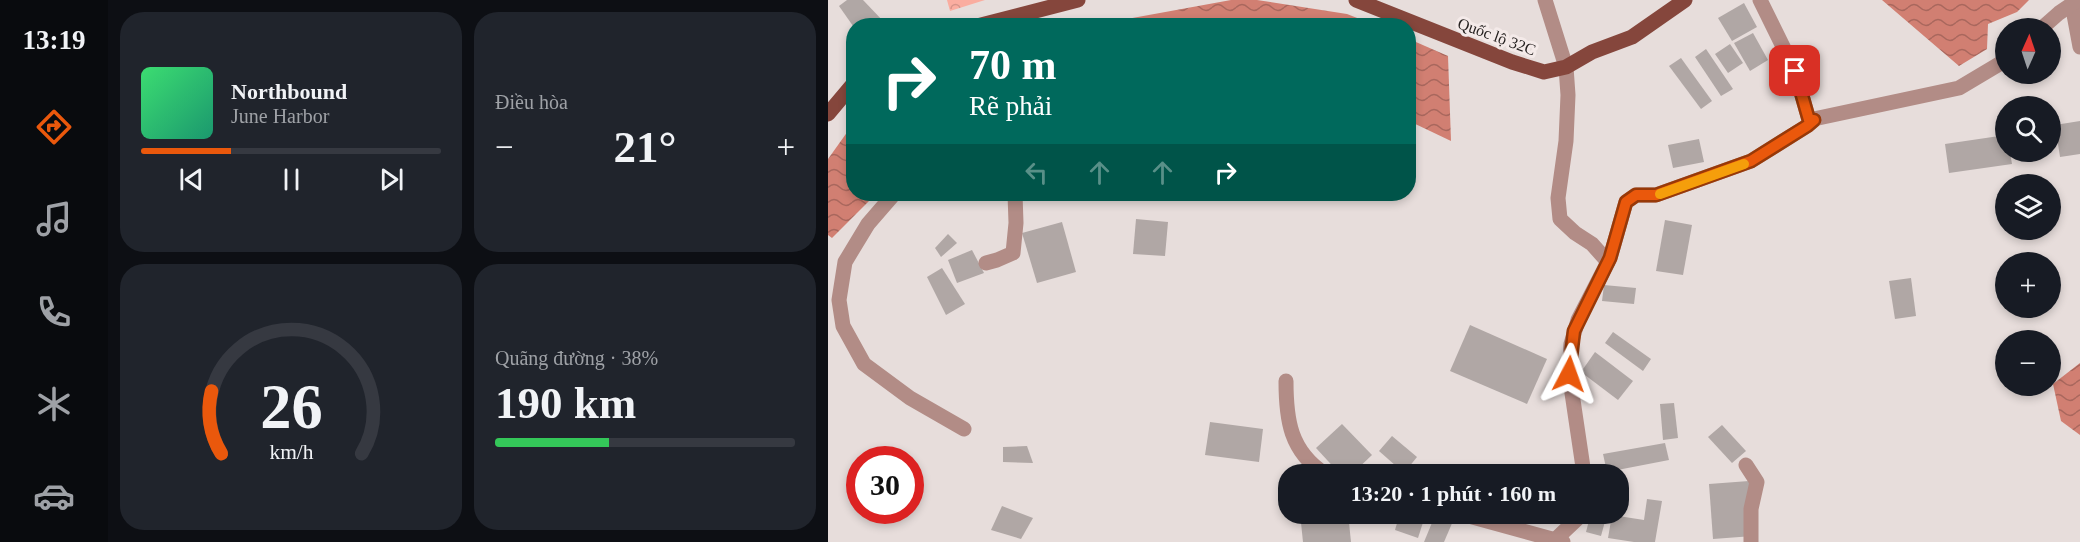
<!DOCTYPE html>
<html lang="vi">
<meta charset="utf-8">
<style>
:root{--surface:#171b24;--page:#20242c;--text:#f1f3f6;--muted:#9ea1a6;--line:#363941;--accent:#ea580c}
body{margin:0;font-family:Georgia,serif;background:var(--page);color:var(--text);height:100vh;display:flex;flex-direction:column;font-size:22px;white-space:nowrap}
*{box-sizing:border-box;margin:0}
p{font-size:20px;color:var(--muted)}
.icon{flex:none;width:33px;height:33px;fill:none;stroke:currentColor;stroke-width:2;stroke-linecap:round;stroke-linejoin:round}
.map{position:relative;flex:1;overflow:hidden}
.drawer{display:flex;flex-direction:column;gap:12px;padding:12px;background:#0d0f14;width:720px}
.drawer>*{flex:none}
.hud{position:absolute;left:18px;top:18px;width:570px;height:183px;border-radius:24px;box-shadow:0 3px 9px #0003;background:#00695c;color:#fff;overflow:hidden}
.needle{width:39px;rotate:3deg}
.controls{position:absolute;left:1167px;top:18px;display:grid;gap:12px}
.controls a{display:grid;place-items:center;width:66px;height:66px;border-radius:50%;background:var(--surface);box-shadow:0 3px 9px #0003;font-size:30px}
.speed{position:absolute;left:18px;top:446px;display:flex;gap:12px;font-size:30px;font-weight:700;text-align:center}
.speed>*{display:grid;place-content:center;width:78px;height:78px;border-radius:50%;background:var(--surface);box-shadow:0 3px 9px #0003;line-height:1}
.speed .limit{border:9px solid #d22;background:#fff;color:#111}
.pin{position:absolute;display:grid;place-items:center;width:51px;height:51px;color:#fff;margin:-26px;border-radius:12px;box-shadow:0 3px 9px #0006}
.me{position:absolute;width:66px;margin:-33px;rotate:4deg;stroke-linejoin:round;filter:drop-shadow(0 0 4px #0008)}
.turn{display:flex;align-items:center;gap:21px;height:126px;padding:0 24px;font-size:27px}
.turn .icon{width:78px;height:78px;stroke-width:2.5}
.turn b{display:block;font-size:42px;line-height:51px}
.lanes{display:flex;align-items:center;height:57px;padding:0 24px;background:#0003;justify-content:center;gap:30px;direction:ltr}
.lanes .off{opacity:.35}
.big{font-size:45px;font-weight:600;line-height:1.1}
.drawer .widget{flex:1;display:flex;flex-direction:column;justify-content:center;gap:9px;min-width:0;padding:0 21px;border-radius:24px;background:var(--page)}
.drawer .dial{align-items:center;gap:0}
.dial svg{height:156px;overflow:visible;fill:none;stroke:var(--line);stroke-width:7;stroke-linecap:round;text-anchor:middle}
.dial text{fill:var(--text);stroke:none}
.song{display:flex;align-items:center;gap:18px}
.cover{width:72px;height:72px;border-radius:9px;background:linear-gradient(135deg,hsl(140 70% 55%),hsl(160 70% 35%))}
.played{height:6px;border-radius:3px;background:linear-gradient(90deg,var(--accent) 30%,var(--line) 30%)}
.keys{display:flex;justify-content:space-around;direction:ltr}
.heat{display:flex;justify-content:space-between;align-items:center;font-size:33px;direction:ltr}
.charge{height:9px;border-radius:4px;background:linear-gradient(90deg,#34c759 38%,var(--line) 0)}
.drawer .tiles{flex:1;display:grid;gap:12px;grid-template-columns:repeat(2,1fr)}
.trip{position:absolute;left:450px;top:464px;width:351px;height:60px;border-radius:24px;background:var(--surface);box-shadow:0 3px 9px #0003;font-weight:600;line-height:60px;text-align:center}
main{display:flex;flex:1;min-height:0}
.tab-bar{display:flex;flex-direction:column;width:108px;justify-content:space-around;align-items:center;background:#090b0e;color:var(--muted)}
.tab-bar .icon{width:42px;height:42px}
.tab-bar .on{color:var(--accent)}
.tab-bar b{font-size:27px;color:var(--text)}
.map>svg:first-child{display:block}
.forest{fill:url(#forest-crowns)}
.water{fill:url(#water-waves)}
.building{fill:#b0a7a5}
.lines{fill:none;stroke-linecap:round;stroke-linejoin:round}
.minor{stroke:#b28c86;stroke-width:15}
.major{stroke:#85463c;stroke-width:15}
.route-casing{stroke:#983908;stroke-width:15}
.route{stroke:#ea580c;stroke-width:10}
.slow{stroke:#f59e0b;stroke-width:10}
.labels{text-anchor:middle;stroke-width:6;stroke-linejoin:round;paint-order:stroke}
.street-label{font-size:16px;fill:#221e1d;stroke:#f4eae9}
</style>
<main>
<nav class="tab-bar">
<b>13:19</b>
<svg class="icon on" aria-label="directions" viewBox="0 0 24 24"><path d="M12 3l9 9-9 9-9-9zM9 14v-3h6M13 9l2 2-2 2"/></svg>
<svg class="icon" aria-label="music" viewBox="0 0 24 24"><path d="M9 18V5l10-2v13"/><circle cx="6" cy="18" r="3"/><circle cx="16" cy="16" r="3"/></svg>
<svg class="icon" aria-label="phone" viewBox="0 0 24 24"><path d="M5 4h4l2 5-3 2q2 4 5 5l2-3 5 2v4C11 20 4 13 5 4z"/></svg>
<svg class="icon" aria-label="climate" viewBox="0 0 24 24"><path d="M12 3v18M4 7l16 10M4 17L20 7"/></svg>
<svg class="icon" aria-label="car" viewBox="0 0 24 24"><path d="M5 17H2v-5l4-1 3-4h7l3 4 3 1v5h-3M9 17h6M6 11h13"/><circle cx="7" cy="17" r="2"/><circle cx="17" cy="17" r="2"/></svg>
</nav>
<section class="drawer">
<div class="tiles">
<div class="widget">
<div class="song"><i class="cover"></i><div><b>Northbound</b><p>June Harbor</p></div></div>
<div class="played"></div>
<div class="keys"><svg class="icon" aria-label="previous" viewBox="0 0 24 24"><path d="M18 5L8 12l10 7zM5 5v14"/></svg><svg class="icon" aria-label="pause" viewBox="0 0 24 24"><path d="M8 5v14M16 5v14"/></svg><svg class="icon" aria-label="next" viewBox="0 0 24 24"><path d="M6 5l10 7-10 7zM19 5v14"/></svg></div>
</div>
<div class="widget"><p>Điều hòa</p>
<div class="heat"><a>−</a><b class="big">21°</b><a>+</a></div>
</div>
<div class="widget dial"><svg viewBox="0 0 100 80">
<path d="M14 69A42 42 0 1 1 86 69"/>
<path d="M14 69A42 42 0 0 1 9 37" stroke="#ea580c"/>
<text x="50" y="56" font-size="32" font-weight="700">26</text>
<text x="50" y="72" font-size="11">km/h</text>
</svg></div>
<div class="widget"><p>Quãng đường · 38%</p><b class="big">190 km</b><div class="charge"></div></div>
</div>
</section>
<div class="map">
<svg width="1252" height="542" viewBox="0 0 1252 542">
<defs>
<pattern id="forest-crowns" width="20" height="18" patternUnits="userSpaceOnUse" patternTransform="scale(1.5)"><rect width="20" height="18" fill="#faada0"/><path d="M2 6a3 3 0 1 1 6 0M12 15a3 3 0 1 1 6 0" fill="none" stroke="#d69489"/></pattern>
<pattern id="water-waves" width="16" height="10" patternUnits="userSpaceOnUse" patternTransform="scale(1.5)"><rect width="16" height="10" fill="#d17f72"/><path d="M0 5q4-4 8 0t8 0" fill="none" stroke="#a9675d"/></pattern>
</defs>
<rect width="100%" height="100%" fill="#e7dddb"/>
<path class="forest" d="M 119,0 L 157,0 L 122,11 Z"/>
<g class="water">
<path d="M 403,0 L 429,0 L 519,14 L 547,25 L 266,25 Z"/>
<path d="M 1054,0 L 1201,0 L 1189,12 L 1160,24 L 1159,49 L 1131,66 Z"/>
<path d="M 581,39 L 620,56 L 623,141 L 581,121 Z"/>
<path d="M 25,124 L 26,194 L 48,194 L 4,238 L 0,235 L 0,159 Z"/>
<path d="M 1252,363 L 1252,435 L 1233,421 L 1225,384 Z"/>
</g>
<g class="building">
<path d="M 19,0 L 35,0 L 56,22 L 52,26 L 25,26 L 11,6 Z"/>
<path d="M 916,3 L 929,27 L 904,41 L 890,18 Z"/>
<path d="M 925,33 L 940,60 L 922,71 L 906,43 Z"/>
<path d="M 902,44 L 915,63 L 900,73 L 887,54 Z"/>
<path d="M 878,49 L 905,89 L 893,96 L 867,57 Z"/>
<path d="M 853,58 L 884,101 L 873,109 L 841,66 Z"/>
<path d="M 1252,121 L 1252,154 L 1232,157 L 1227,125 Z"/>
<path d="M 1178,135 L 1178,152 L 1182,152 L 1184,164 L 1121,173 L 1117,144 Z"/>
<path d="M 871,139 L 876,162 L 845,168 L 840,145 Z"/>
<path d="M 1184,152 L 1218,152 L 1218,153 L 1186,159 Z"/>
<path d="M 308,219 L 340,222 L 337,256 L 305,254 Z"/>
<path d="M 837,220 L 864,225 L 855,275 L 828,271 Z"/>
<path d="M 234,222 L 248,272 L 209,283 L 194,233 Z"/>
<path d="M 120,234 L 129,243 L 113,257 L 107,248 Z"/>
<path d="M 144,250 L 156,273 L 129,283 L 120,260 Z"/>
<path d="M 114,268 L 137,304 L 118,315 L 99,277 Z"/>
<path d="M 1083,278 L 1088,316 L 1067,319 L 1061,281 Z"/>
<path d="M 776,285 L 808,288 L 806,304 L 774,301 Z"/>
<path d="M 642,325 L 719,359 L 699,404 L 622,371 Z"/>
<path d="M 785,332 L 823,359 L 815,371 L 777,343 Z"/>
<path d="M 767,352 L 805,381 L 790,400 L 753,372 Z"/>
<path d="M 846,403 L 850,438 L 835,440 L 832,404 Z"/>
<path d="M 382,422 L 435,429 L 431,462 L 377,455 Z"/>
<path d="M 514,424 L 544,455 L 524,474 L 512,474 L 488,448 Z"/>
<path d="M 894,425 L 918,451 L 904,463 L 880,437 Z"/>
<path d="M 564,436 L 589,457 L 576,473 L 551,451 Z"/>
<path d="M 837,443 L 841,460 L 779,472 L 775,454 Z"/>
<path d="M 199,446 L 205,463 L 175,462 L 175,447 Z"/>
<path d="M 82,471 L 93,478 L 82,502 Z"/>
<path d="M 921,481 L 925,536 L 885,539 L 881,484 Z"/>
<path d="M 819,499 L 834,501 L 827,542 L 806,542 L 780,538 L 784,515 L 816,520 Z"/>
<path d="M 174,506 L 205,518 L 193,539 L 163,530 Z"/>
<path d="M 472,513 L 520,513 L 523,542 L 475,542 Z"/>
<path d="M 572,513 L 598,513 L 590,538 L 567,530 Z"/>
<path d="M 608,513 L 628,514 L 616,542 L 596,542 Z"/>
<path d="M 763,513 L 779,514 L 773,536 L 758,532 Z"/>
</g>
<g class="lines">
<g class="minor">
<path d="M 717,0 L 738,67 L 740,95 L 738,141 L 730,198 L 732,219 L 747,233 L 764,244 L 780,262"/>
<path d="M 1244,4 L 1252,47"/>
<path d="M 1214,28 L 1231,13 L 1250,0"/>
<path d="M 981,120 L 1131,88 L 1178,60"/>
<path d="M 66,194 L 40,224 L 17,262 L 11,300 L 15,326 L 36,364 L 82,398 L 136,429"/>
<path d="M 158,263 L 169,260 L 185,253 L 188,223 L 187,194"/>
<path d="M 458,381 C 458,420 462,451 497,474"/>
<path d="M 918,465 L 929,482 L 923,509 L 923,542"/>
<path d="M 756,474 L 741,373 L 743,344 L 750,320 L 782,258 L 798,202 L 808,195 L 828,195 L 923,161 L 979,126 L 986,120 L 981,120 L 967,71 L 932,0"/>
<path d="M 630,513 L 735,542"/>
<path d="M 733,542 L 728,539 L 750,518 L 751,513"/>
</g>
<g class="major">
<path d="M 528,0 L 684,62 L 716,72 L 738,67 L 764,52 L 804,37 L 857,0"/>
<path d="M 149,26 L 250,0"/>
<path d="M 0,114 L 26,83"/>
</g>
</g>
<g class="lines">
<g class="route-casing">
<path id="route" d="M 741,374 L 746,331 L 782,258 L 798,202 L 808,195 L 828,195 L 923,161 L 979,126 L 986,120 L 981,120 L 967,71"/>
</g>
<use href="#route" class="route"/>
<path class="slow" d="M 832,194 L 916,164"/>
</g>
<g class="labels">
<g class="street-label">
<text transform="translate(669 36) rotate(20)" y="6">Quốc lộ 32C</text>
</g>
</g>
</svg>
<div class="controls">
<a><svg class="needle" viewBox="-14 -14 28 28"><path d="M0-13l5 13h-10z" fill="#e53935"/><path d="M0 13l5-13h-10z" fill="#9ea1a6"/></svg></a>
<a><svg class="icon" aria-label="search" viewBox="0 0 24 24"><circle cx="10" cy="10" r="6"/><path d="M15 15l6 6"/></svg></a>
<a><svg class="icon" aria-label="layers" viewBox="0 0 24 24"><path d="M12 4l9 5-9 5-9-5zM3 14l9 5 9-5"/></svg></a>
<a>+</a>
<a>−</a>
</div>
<div class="speed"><div class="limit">30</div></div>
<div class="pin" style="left:967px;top:71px;background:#d93025"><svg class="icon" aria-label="arrive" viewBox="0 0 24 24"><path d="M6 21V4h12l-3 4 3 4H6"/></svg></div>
<svg class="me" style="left:741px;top:374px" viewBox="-20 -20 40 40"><path d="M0-17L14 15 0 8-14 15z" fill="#ea580c" stroke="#fff" stroke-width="4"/></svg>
<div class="trip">13:20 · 1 phút · 160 m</div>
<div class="hud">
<div class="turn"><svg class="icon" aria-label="right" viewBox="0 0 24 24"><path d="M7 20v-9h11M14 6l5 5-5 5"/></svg><div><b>70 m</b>Rẽ phải</div></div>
<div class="lanes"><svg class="icon off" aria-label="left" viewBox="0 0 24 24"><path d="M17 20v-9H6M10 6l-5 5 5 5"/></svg><svg class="icon off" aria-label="ahead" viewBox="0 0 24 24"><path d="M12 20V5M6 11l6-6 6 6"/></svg><svg class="icon off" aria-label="ahead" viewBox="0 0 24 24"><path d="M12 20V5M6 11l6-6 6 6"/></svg><svg class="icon" aria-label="right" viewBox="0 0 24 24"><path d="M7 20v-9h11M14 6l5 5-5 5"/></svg></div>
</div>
</div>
</main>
